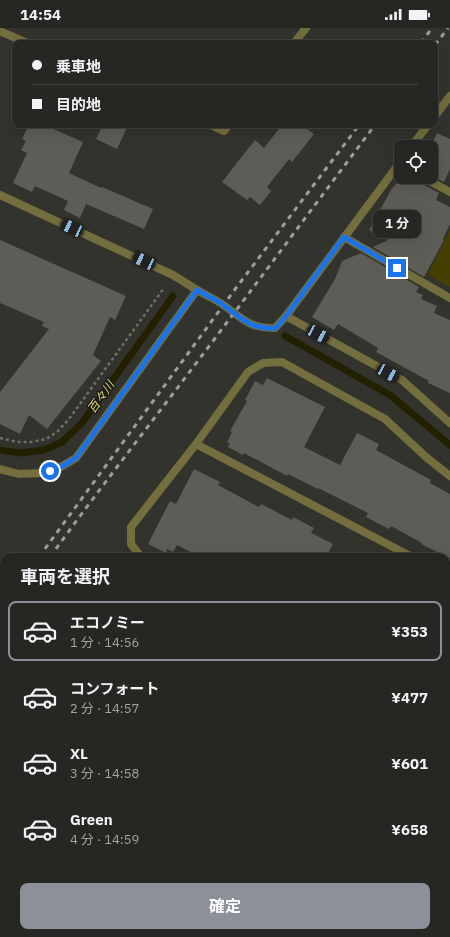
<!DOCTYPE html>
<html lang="ja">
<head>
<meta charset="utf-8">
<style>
	body { margin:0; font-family:"IBM Plex Sans","Noto Sans JP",sans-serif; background:#2e2e2a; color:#f1f3f6; height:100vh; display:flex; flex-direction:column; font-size:15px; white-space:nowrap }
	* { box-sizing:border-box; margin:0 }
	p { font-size:13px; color:#a4a5a5 }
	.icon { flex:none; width:22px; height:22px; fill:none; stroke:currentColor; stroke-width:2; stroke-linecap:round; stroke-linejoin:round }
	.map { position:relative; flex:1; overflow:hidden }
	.side { position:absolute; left:0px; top:525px; width:450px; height:384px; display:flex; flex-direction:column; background:#262622; border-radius:12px 12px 0 0; box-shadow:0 4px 16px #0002,0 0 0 1px #424340 }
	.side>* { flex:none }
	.top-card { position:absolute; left:12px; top:12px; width:426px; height:88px; border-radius:8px; box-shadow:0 4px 16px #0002,0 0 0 1px #424340; display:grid; align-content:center; height:88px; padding:0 20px; background:#262622 }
	.fabs { position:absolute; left:394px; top:112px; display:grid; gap:8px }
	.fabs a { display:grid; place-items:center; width:44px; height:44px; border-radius:8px; background:#262622; box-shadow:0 4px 16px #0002,0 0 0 1px #424340; font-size:20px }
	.end { position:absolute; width:18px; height:18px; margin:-9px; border:5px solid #1a73e8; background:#fff; box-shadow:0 0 0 2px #fff }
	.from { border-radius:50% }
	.bubble { position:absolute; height:28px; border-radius:8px; background:#262622; box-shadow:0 4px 16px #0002,0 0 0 1px #424340; font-size:13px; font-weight:700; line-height:28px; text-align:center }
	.car { position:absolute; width:12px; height:24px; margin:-12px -6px; border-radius:5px; box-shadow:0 0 3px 1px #0007; background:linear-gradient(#222 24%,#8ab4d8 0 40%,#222 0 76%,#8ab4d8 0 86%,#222 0) }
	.top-card b { display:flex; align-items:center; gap:14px; height:38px; font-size:15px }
	.top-card b+b { border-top:1px solid #424340 }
	.top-card i { width:10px; height:10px; background:#f1f3f6 }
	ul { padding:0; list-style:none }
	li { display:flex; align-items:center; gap:12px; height:60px; margin:0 8px 6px; padding:0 12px; border:2px solid transparent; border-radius:8px }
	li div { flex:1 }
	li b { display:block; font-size:15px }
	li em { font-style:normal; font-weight:700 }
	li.selected { border-color:#8c9099 }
	li>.icon { width:36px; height:36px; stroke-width:1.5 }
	h2 { padding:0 20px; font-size:18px; line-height:48px }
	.primary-button { display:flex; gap:8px; margin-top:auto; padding:8px 20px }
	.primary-button a { flex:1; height:46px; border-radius:8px; background:#8c9099; color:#fff; font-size:16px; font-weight:700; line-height:46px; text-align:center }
	.status { display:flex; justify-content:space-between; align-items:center; height:28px; padding:0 20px; background:#262622; direction:ltr }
	.status svg { height:11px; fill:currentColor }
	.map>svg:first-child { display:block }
</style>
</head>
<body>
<div class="status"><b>14:54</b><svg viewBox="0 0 49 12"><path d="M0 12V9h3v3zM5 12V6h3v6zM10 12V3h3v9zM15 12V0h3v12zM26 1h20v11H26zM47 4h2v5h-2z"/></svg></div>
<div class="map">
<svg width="450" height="909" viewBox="0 0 450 909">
	<rect width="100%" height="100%" fill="#33332d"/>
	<path fill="#454000" d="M450,202V259L428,247Z
		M6,905H355L352,909H4Z"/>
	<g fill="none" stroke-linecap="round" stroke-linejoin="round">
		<path stroke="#232000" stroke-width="7" d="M285,308L390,367L450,417
			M0,422L21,425L44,422L62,414L82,395L173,268"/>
		<path stroke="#232000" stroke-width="41" d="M446,844L450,841
			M389,909L392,905"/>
	</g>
	<path fill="#5d5c56" d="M29,97H44L83,114L69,145L101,160L102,159L153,181L144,201L86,176L80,190L64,182L68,173L35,158L32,164L13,155L27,125L21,122L26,113L22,111Z
		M103,97H128L117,121L96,111Z
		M282,97H302L314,106L292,134L289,131L267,159L271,163L260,177L250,169L247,172L222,154L255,112L264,120Z
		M437,105L450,111V141L444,154L431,148L430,119Z
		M417,149L419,154L439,165L436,172L450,179V196L443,211L444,212L424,249L373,219L388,212L369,202L391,162L396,156Z
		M0,212L126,268L115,292L110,289L93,327L101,333L47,401L29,387L20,406L0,396V364L49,301L42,298L44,294L0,275Z
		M361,225L419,259L416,264L423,267L421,271L437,278L434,285L450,292V365L428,355L429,353L376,324L378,320L338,296L334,302L312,289L335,251L342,233Z
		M267,350L325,379L304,419L340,437L357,405L379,416L376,422L431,452L430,455L450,466V530L421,516L422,515L391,498L389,501L366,489L368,485L318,460V461L288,446L287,448L244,425L243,427L228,419L230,415L227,414L232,404L230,403L247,373L245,372L255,353L263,357Z
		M194,441L220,454L218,457L259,479L261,476L292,492L293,489L314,500L311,505L333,516L326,529H200L177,517L173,524L167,521L166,525L148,516L170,473L176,476Z"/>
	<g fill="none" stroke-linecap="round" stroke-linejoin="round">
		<path stroke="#6f6f6a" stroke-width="2.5" stroke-dasharray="3 3" stroke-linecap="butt" d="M0,410L17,414H31L46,411L57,404L69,391L164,260
			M0,692L3,689H4
			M446,878L450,873
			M426,909L428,905"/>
		<path stroke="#726e3e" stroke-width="8" d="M197,262C204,266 212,270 219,274C240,288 248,301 275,300L286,288"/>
		<path stroke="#726e3e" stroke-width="8" d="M0,3L27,15
			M294,15L306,0
			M435,88L450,68
			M211,97L224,103L229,97
			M411,119L428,97
			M401,133L286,288L402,352L450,395
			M422,149L450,164
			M0,167L173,247L197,262L76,430L59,440L42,445L19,446L0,441
			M344,209L450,270
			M196,416L412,529
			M141,529L131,516V499L196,416L248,344L263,335L282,334L385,391L426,429L450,448
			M446,547L450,549
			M446,687L450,689
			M0,872L4,865"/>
		<path stroke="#958e3e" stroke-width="8" d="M446,805L450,807"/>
		<path stroke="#9e9e99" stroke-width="3" stroke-dasharray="5 5" stroke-linecap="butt" d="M421,15L432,0
			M435,17L448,0
			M39,529L233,264L359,97
			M50,529C108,449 169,372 228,293C277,228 326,162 375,97
			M0,583L4,577
			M0,598L4,593"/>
	</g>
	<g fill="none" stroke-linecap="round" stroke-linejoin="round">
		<path stroke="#1a73e8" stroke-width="5" d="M50,443L59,440L76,430L197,262C204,266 212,270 219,274C240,288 249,302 276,300L286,288L344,209L397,240"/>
	</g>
	<g text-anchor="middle" stroke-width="3" stroke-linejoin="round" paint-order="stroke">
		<g font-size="12" font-style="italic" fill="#ddd472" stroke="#1b1b18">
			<text transform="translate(101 369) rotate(-54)" y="4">百々川</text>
		</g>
	</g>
</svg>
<div class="fabs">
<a><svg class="icon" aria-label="locate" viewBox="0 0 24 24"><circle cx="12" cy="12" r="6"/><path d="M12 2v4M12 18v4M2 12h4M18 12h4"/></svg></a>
</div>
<i class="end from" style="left:50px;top:443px"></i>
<i class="end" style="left:397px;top:240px"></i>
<div class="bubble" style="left:373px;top:182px;width:48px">1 分</div>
<i class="car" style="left:72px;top:200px;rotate:295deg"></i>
<i class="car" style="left:144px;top:233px;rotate:295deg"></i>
<i class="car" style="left:318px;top:306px;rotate:119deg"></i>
<i class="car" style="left:388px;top:345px;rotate:119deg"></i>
<div class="top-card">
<b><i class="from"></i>乗車地</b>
<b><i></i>目的地</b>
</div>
<section class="side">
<h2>車両を選択</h2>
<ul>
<li class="selected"><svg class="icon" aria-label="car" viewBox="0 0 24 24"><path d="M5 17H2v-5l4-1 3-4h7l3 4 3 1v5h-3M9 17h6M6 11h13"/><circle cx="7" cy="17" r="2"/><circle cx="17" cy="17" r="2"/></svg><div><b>エコノミー</b><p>1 分 · 14:56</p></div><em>¥353</em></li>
<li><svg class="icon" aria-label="car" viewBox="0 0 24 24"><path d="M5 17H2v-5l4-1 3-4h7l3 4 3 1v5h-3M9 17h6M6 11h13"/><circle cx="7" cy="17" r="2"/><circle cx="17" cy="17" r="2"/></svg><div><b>コンフォート</b><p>2 分 · 14:57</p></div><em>¥477</em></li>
<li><svg class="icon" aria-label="car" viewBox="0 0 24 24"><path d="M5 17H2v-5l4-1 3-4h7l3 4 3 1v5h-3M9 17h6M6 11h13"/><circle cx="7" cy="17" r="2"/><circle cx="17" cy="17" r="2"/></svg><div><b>XL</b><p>3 分 · 14:58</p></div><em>¥601</em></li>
<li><svg class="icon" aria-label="car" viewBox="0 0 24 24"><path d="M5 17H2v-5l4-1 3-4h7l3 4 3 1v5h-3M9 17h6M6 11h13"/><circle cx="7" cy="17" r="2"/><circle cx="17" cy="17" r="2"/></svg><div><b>Green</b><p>4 分 · 14:59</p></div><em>¥658</em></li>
</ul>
<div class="primary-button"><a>確定</a></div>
</section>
</div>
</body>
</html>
